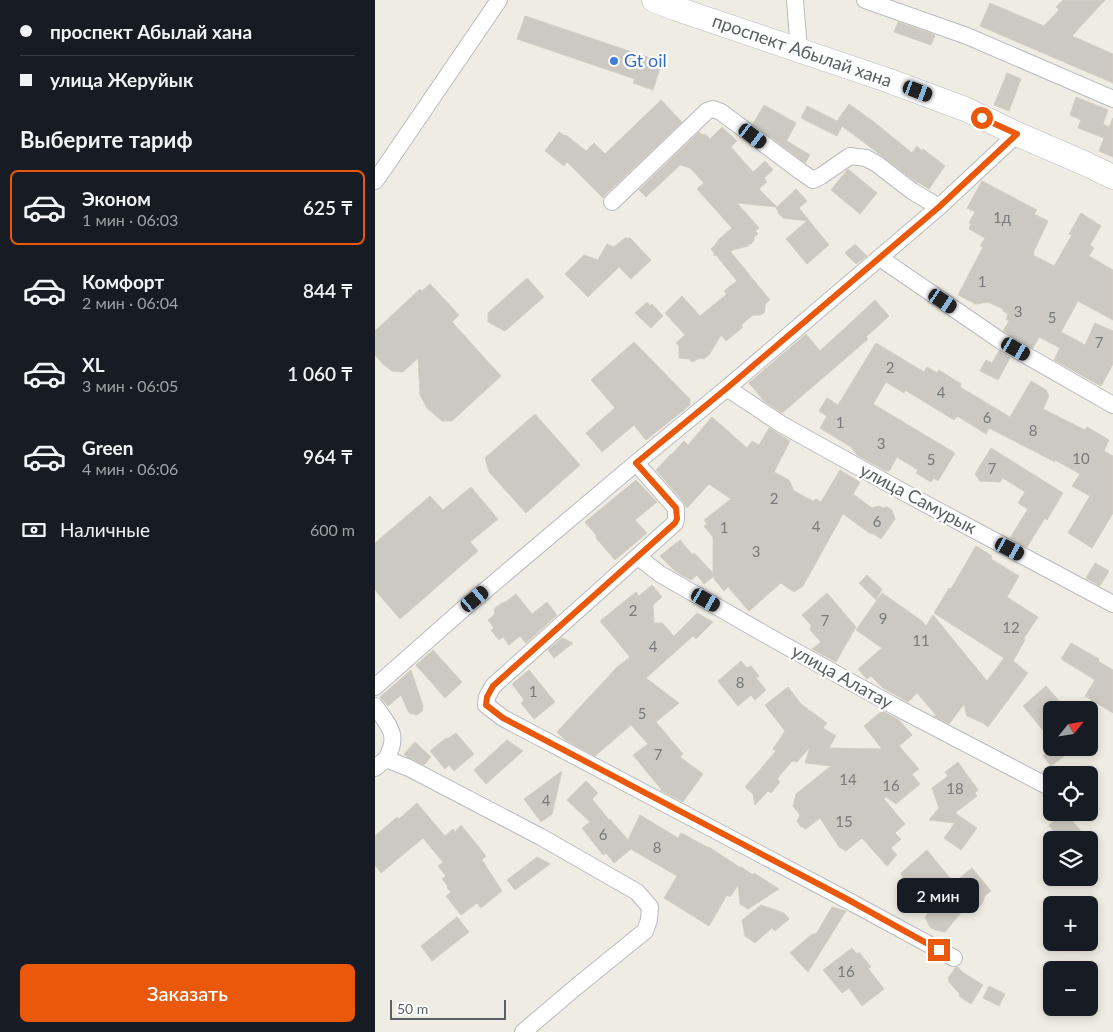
<!DOCTYPE html>
<html lang="ru">
<head>
<meta charset="utf-8">
<style>
	body { margin:0; font-family:Lato,sans-serif; background:#20242c; color:#f1f3f6; height:100vh; display:flex; flex-direction:column; font-size:19px; white-space:nowrap }
	* { box-sizing:border-box; margin:0 }
	p { font-size:16px; color:#9ea1a6 }
	.icon { flex:none; width:28px; height:28px; fill:none; stroke:currentColor; stroke-width:2; stroke-linecap:round; stroke-linejoin:round }
	.map { position:relative; flex:1; overflow:hidden }
	.panel { display:flex; flex-direction:column; background:#171b24; width:375px }
	.panel>* { flex:none }
	.top-card { display:grid; align-content:center; height:110px; padding:0 20px; background:#171b24 }
	.needle { width:32px; rotate:60deg }
	.fabs { position:absolute; left:668px; top:701px; display:grid; gap:10px }
	.fabs a { display:grid; place-items:center; width:55px; height:55px; border-radius:8px; background:#171b24; box-shadow:0 2px 8px #0003; font-size:25px }
	.scale { position:absolute; left:15px; bottom:12px; width:116px; box-sizing:border-box; padding-left:5px; border:2px solid #5b6065; border-top:0; font-size:14px; line-height:18px; white-space:nowrap; color:#5b6065; -webkit-text-stroke:4px #fff; paint-order:stroke }
	.end { position:absolute; width:22px; height:22px; margin:-11px; border:6px solid #ea580c; background:#fff; box-shadow:0 0 0 2px #fff }
	.from { border-radius:50% }
	.bubble { position:absolute; height:35px; border-radius:8px; background:#171b24; box-shadow:0 2px 8px #0003; font-size:16px; font-weight:600; line-height:35px; text-align:center }
	.car { position:absolute; width:15px; height:30px; margin:-15px -8px; border-radius:6px; box-shadow:0 0 4px 1px #0007; background:linear-gradient(#222 24%,#8ab4d8 0 40%,#222 0 76%,#8ab4d8 0 86%,#222 0) }
	.top-card b { display:flex; align-items:center; gap:18px; height:48px; font-size:19px }
	.top-card b+b { border-top:1px solid #363941 }
	.top-card i { width:12px; height:12px; background:#f1f3f6 }
	ul { padding:0; list-style:none }
	li { display:flex; align-items:center; gap:15px; height:75px; margin:0 10px 8px; padding:0 10px; border:2px solid transparent; border-radius:8px }
	li div { flex:1 }
	li b { display:block; font-size:19px }
	li em { font-style:normal; font-weight:600 }
	li.on { border-color:#ea580c }
	li>.icon { width:45px; height:45px; stroke-width:1.5 }
	h2 { padding:0 20px; font-size:22px; line-height:60px }
	.pay { display:flex; align-items:center; gap:12px; height:55px; padding:0 20px; font-size:19px }
	.pay p { margin-inline-start:auto }
	.cta { display:flex; gap:10px; margin-top:auto; padding:10px 20px }
	.cta a { flex:1; height:58px; border-radius:8px; background:#ea580c; color:#fff; font-size:20px; font-weight:600; line-height:58px; text-align:center }
	main { display:flex; flex:1; min-height:0 }
	.map>svg:first-child { display:block }
</style>
</head>
<body>
<main>
<section class="panel">
<div class="top-card">
<b><i class="from"></i>проспект Абылай хана</b>
<b><i></i>улица Жеруйык</b>
</div>
<h2>Выберите тариф</h2>
<ul>
<li class="on"><svg class="icon" aria-label="car" viewBox="0 0 24 24"><path d="M5 17H2v-5l4-1 3-4h7l3 4 3 1v5h-3M9 17h6M6 11h13"/><circle cx="7" cy="17" r="2"/><circle cx="17" cy="17" r="2"/></svg><div><b>Эконом</b><p>1 мин · 06:03</p></div><em>625 ₸</em></li>
<li><svg class="icon" aria-label="car" viewBox="0 0 24 24"><path d="M5 17H2v-5l4-1 3-4h7l3 4 3 1v5h-3M9 17h6M6 11h13"/><circle cx="7" cy="17" r="2"/><circle cx="17" cy="17" r="2"/></svg><div><b>Комфорт</b><p>2 мин · 06:04</p></div><em>844 ₸</em></li>
<li><svg class="icon" aria-label="car" viewBox="0 0 24 24"><path d="M5 17H2v-5l4-1 3-4h7l3 4 3 1v5h-3M9 17h6M6 11h13"/><circle cx="7" cy="17" r="2"/><circle cx="17" cy="17" r="2"/></svg><div><b>XL</b><p>3 мин · 06:05</p></div><em>1 060 ₸</em></li>
<li><svg class="icon" aria-label="car" viewBox="0 0 24 24"><path d="M5 17H2v-5l4-1 3-4h7l3 4 3 1v5h-3M9 17h6M6 11h13"/><circle cx="7" cy="17" r="2"/><circle cx="17" cy="17" r="2"/></svg><div><b>Green</b><p>4 мин · 06:06</p></div><em>964 ₸</em></li>
</ul>
<div class="pay"><svg class="icon" aria-label="cash" viewBox="0 0 24 24"><path d="M3 7h18v10H3z"/><circle cx="12" cy="12" r="2"/></svg>Наличные<p>600 m</p></div>
<div class="cta"><a>Заказать</a></div>
</section>
<div class="map">
<svg width="738" height="1032" viewBox="0 0 738 1032">
	<rect width="100%" height="100%" fill="#efece3"/>
	<path fill="#ccc9c2" stroke="#d5cec0" d="M688,0H730L697,36L738,54V83L605,26L615,3L669,26L684,10L681,7Z
		M150,16L287,62L278,90L258,83L260,79L142,39Z
		M523,22L560,35L556,45L519,32Z
		M632,73L646,79L634,111L619,105Z
		M701,97L733,110L728,124L734,127L738,118V157L724,151L729,138L703,128L706,120L695,115Z
		M286,100L307,122L230,195L228,198L192,162L189,166L170,151L184,132L190,136L191,135L211,151L219,143L230,154Z
		M474,104L499,122L537,153L542,146L547,151L548,149L570,166L554,189L543,182V183L467,126L462,136L426,118L432,106L462,121Z
		M389,105L421,123L411,142L412,141L435,155L430,163L378,124Z
		M347,127L362,141L356,147L378,172L390,161L398,170L389,178L392,182L384,189L402,207L421,189L432,201L424,208L454,245L432,264L411,239L432,221L408,218L404,214L401,207L362,203L384,228L380,231L383,234L379,237V240L377,243L373,246L355,251L395,300L390,304V310L389,313L385,315H378L366,325L368,327L351,341L346,335L334,355L328,359L325,358L317,362L314,359L304,358V346L301,343L310,335L290,313L307,296L325,316L352,294L349,291L362,281L341,255L339,256V253L336,249L340,245L344,239L357,228L322,189L329,183L315,168L305,165L271,197L264,190L324,132L328,135L330,134L335,139Z
		M473,169L502,193L485,214L456,190Z
		M607,181L662,210L659,214L673,221L658,253H659L658,255L679,266L697,235L694,234L706,213L726,226L715,245L719,248L714,256L738,270V320L703,301L686,332L710,345L720,323L738,331V364L726,386L679,360L685,348L664,337L658,348L628,331L634,321L631,319L633,314L628,311V309L613,302L601,304L583,295L608,247L605,246L610,238L594,229L596,224L594,223L600,212L592,208Z
		M250,238H255L276,260L256,279L244,267L213,297L190,274L209,255L223,260L232,244L239,247Z
		M480,244L492,256L481,264L470,253Z
		M152,278L169,297L130,331L113,322V313Z
		M55,284L84,315L77,322L126,376L77,421H67L52,408L45,395L43,358L28,372L17,371L9,365L0,355V331L45,289L47,291Z
		M500,300L514,316L491,337L493,339L407,413L389,401L374,383L431,334L445,351Z
		M272,302L275,306L277,304L288,316L276,328L260,313Z
		M259,342L315,399V405L271,440L259,425L227,452L211,433L240,408L216,380Z
		M501,343L549,372L552,367L562,373L564,370L586,384L585,387L635,417L656,381L671,390L674,396L668,409L710,430L712,427L734,440L729,451L738,456V513L717,548L693,533L715,496L697,486L705,474L680,460V462L614,428L611,434L582,416L579,420L530,390L529,393L511,382L498,404L580,453L563,481L559,478L556,482L541,473L543,470L522,457L514,471H511L482,455L476,447L445,428L452,416L444,411L452,398L463,405Z
		M624,351L635,358L623,380L605,371L611,360L617,363Z
		M160,414L205,465L151,513L114,472L110,458Z
		M337,417L372,448L377,441L384,445L394,428L415,441L399,472L414,480L419,491L438,501L441,499L446,502L465,470L485,482L478,494L497,508L504,506L508,508L512,507L517,510L520,519L506,539L497,533L496,534L468,514L428,586L419,592L406,583L374,611L353,587L349,591L339,579V576L329,584L322,575L316,580L300,571L285,556L305,540L318,555L319,553L338,573V537L329,526L332,524L329,520L356,499L334,484L312,508L308,501L281,470L296,454V455L309,441L313,445Z
		M616,448L688,493L672,520L670,518L652,547L635,538L653,509L643,503L650,492L628,478L625,482L605,481L600,474Z
		M261,480L282,502L260,520L272,533L240,560L221,538V535L210,522Z
		M96,487L123,519L95,542L103,551L25,619L0,590V543L55,496L68,510Z
		M601,546L617,556L616,559L644,576L632,597L663,617L649,638L650,640L638,661L653,673L613,727L608,723L592,716L589,704L574,724L559,716L561,715L542,693L533,702L508,688L496,676L492,679L483,669L507,648L481,630L507,593L547,621L551,626L558,615L612,681L629,658L559,613L574,588L576,589Z
		M720,563L734,571L725,586L711,578Z
		M492,575L507,589L501,600L484,583Z
		M277,585L287,597L278,605L279,623H287L299,636L322,613L338,622L321,639L318,636L271,678L304,703L281,722L308,754L305,757L328,774L308,802L285,790L286,789L258,755L273,744L256,725L220,756L190,740L182,732L242,667L255,657L225,621L261,592L264,596Z
		M452,593L481,627L461,662L437,649L446,642L435,630L436,625L427,615Z
		M141,594L157,614L172,602L182,615L151,643L145,636L134,645L128,637L124,640L116,630L119,628L113,620L119,615L120,608L127,603L132,601Z
		M187,638L198,643L179,658L173,650Z
		M696,643L724,659L723,661L738,670V713L710,696L720,680L686,659Z
		M58,650L87,682L70,698L41,665Z
		M366,661L372,668L376,666L384,676L381,678L391,690L380,700L376,695L363,706L343,681Z
		M36,670L48,706L47,711L42,715L34,713L26,695L13,706L5,697Z
		M154,670L180,702L159,719L146,703L149,700L137,684Z
		M671,686L692,710H676V740L648,706Z
		M413,687L426,704L433,709L430,714L434,710L452,723L448,728L461,736L454,748L507,749L489,726L507,711L524,720L537,735L524,746L544,769L537,774L545,784L521,804L511,797L509,799L530,824L520,833L526,839L516,848L522,855L512,866L487,838L471,851L464,847L445,818L431,829L425,826L422,821L425,815L418,806L421,794L456,766L430,763L435,747L422,762L417,761L402,779L405,782L396,793L393,791L380,805L378,794L370,787L401,751L398,749L410,731L390,705Z
		M81,733L99,754L79,771L74,765L70,769L55,751L71,738L72,739Z
		M132,740L148,751L111,784L99,770Z
		M40,742L56,757L49,765L32,757L29,754Z
		M671,748H700L676,766L668,756L672,753Z
		M583,762L603,790L600,793L602,796L580,813L602,828L586,850L569,838L580,823L554,820L564,808L557,788L573,776L570,772Z
		M187,771L177,814L166,822L149,799Z
		M211,781L223,793L217,799L234,820L235,819L253,840L265,815L303,838L306,833L334,848V847L366,868V867L378,875L379,873L404,889L373,909L365,904L363,885L355,897L352,895L334,926L289,898L302,876L256,849L239,863L231,853L228,855L207,828L215,822L192,800Z
		M42,803L70,836L78,829L80,832L86,825L111,856L107,860L127,891L106,908L102,903L86,915L71,896L76,892L72,888L73,886L67,879L71,876L63,866L68,862L48,838L6,873L0,865V836L22,817L24,819Z
		M688,814L693,820L695,818L713,840H685L674,825Z
		M552,850L579,883L597,868L616,891L610,896L607,904L602,909L598,906L592,912L589,909L570,932L560,930L555,927L550,917L558,907L545,891L540,892L531,886L526,873Z
		M162,857L175,864L140,890L132,880Z
		M386,905L409,913L414,919L400,931L397,928L380,943L370,936L367,920Z
		M457,907L471,911L433,972L415,953L437,934H441Z
		M82,917L94,932L57,961L46,946Z
		M477,948L482,954L484,952L496,967L493,968L509,989L487,1006L474,988L467,993L448,970Z
		M581,967H583L587,972L608,985L596,1004L584,996L585,994L574,982L573,978Z
		M614,986L630,994L624,1006L608,998Z"/>
	<g fill="none" stroke-linecap="round" stroke-linejoin="round">
		<defs>
			<path id="minor" d="M420,0L424,50
				M490,0L592,36L738,99
				M0,181L10,167L124,0
				M237,202L332,111L338,109L346,112L425,171L438,180L446,176L475,156L491,158L502,164L537,191L564,207
				M505,258L626,341L738,405
				M352,388L406,424L532,494L738,604
				M261,463L301,508V519L300,523L118,686L112,697L111,705L128,718L470,899L579,958
				M263,557L285,574L393,636L521,707L676,788
				M0,687L87,610L261,463L352,388L564,207L642,134
				M0,706C14,726 25,735 11,759
				M0,768L11,759L34,768L166,837L262,892L275,907L274,920L270,931L201,987L148,1032"/>
			<path id="secondary" d="M279,0L299,8L512,80L590,109L642,134L709,163L738,177"/>
		</defs>
		<use href="#minor" stroke="#b8bbc0" stroke-width="18"/>
		<use href="#secondary" stroke="#b8bdc3" stroke-width="25"/>
		<use href="#minor" stroke="#fff" stroke-width="16"/>
		<use href="#secondary" stroke="#fff" stroke-width="24"/>
	</g>
	<g fill="none" stroke-linecap="round" stroke-linejoin="round">
		<path stroke="#ea580c" stroke-width="6" d="M564,950L470,898L128,718L111,705L112,697L118,686L300,523L302,519L301,508L261,463L352,388L564,207L642,134L607,118"/>
	</g>
	<circle fill="#3f7fe0" stroke="#fff" stroke-width="2" cx="239" cy="61" r="5"/>
	<g text-anchor="middle" stroke-width="4.5" stroke-linejoin="round" paint-order="stroke">
		<g font-size="15" fill="#777a7c">
			<text x="627" y="223">1д</text>
			<text x="607" y="287">1</text>
			<text x="643" y="317">3</text>
			<text x="677" y="323">5</text>
			<text x="724" y="348">7</text>
			<text x="515" y="373">2</text>
			<text x="566" y="398">4</text>
			<text x="612" y="423">6</text>
			<text x="465" y="428">1</text>
			<text x="658" y="436">8</text>
			<text x="506" y="449">3</text>
			<text x="706" y="464">10</text>
			<text x="556" y="465">5</text>
			<text x="617" y="474">7</text>
			<text x="399" y="504">2</text>
			<text x="502" y="527">6</text>
			<text x="441" y="532">4</text>
			<text x="349" y="533">1</text>
			<text x="381" y="557">3</text>
			<text x="258" y="616">2</text>
			<text x="508" y="624">9</text>
			<text x="450" y="626">7</text>
			<text x="636" y="633">12</text>
			<text x="546" y="646">11</text>
			<text x="278" y="652">4</text>
			<text x="365" y="688">8</text>
			<text x="158" y="697">1</text>
			<text x="267" y="719">5</text>
			<text x="283" y="760">7</text>
			<text x="473" y="785">14</text>
			<text x="516" y="791">16</text>
			<text x="580" y="794">18</text>
			<text x="171" y="806">4</text>
			<text x="469" y="827">15</text>
			<text x="228" y="840">6</text>
			<text x="282" y="853">8</text>
			<text x="471" y="977">16</text>
		</g>
		<g font-size="18" fill="#5b6065" stroke="#fff">
			<text transform="translate(427 51) rotate(19)" y="6">проспект Абылай хана</text>
			<text transform="translate(543 499) rotate(28)" y="6">улица Самурык</text>
			<text transform="translate(467 677) rotate(29)" y="6">улица Алатау</text>
		</g>
		<g font-size="18" fill="#366cbe" stroke="#fff" text-anchor="start">
			<text x="249" y="67">Gt oil</text>
		</g>
	</g>
</svg>
<div class="fabs">
<a><svg class="needle" viewBox="-14 -14 28 28"><path d="M0-13l5 13h-10z" fill="#e53935"/><path d="M0 13l5-13h-10z" fill="#9ea1a6"/></svg></a>
<a><svg class="icon" aria-label="locate" viewBox="0 0 24 24"><circle cx="12" cy="12" r="6"/><path d="M12 2v4M12 18v4M2 12h4M18 12h4"/></svg></a>
<a><svg class="icon" aria-label="layers" viewBox="0 0 24 24"><path d="M12 4l9 5-9 5-9-5zM3 14l9 5 9-5"/></svg></a>
<a>+</a>
<a>−</a>
</div>
<div class="scale">50 m</div>
<i class="end from" style="left:607px;top:118px"></i>
<i class="end" style="left:564px;top:950px"></i>
<div class="bubble" style="left:522px;top:878px;width:82px">2 мин</div>
<i class="car" style="left:543px;top:91px;rotate:111deg"></i>
<i class="car" style="left:378px;top:136px;rotate:127deg"></i>
<i class="car" style="left:568px;top:301px;rotate:124deg"></i>
<i class="car" style="left:641px;top:349px;rotate:120deg"></i>
<i class="car" style="left:635px;top:549px;rotate:118deg"></i>
<i class="car" style="left:100px;top:599px;rotate:50deg"></i>
<i class="car" style="left:331px;top:600px;rotate:120deg"></i>
</div>
</main>
</body>
</html>
